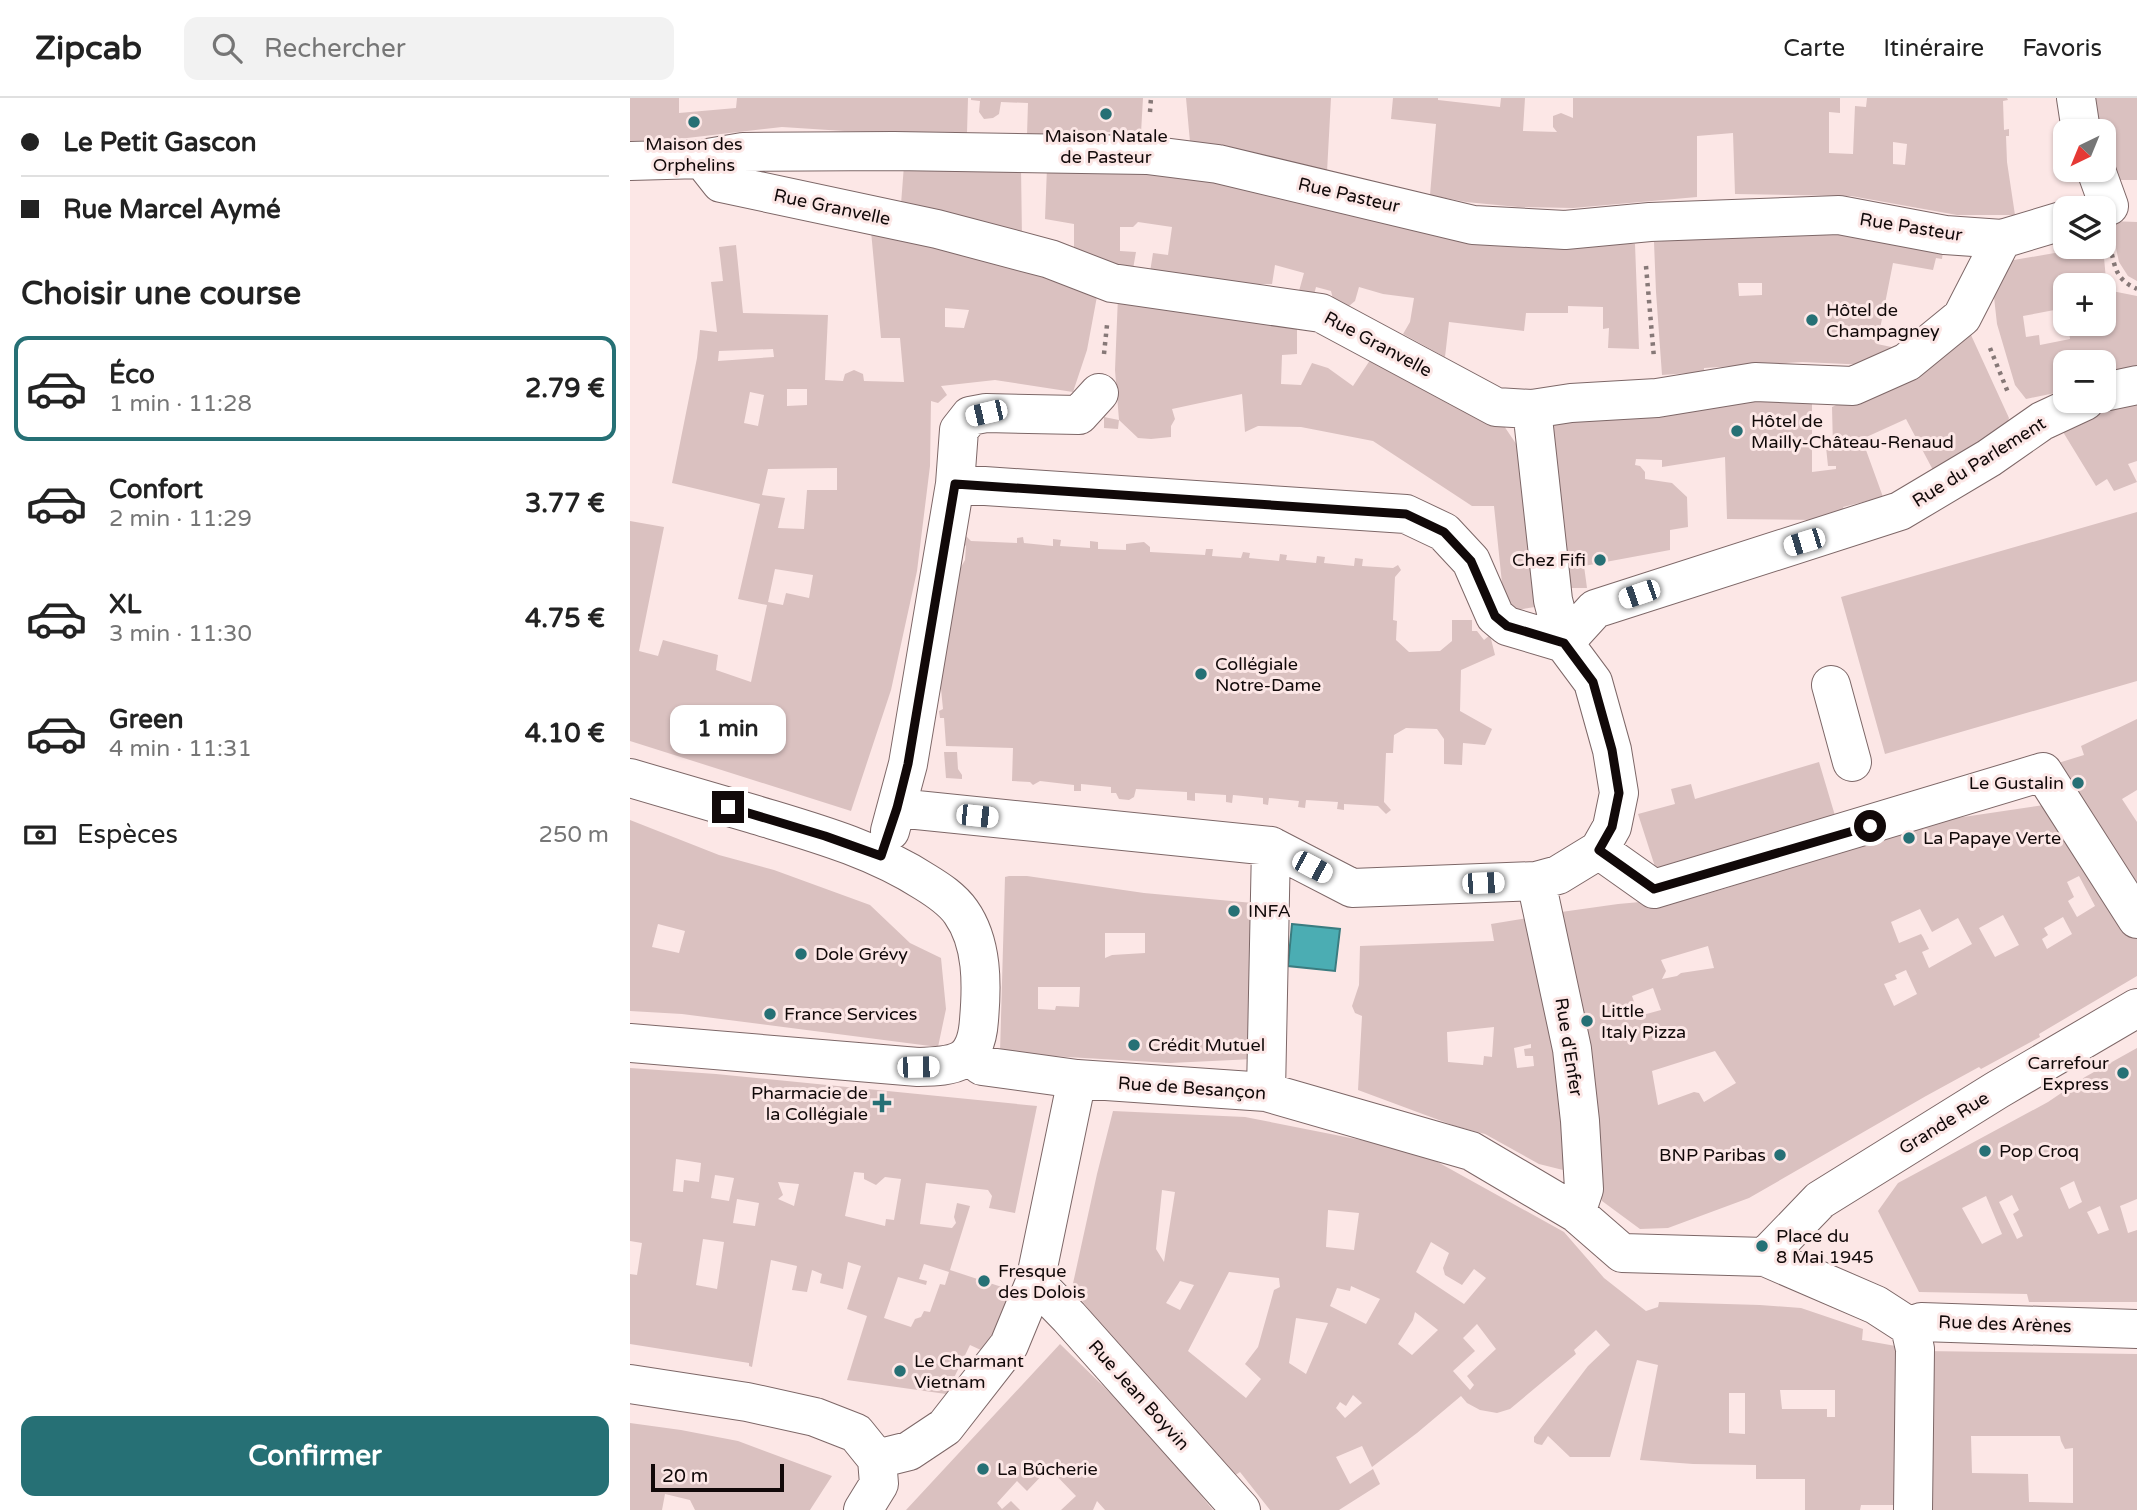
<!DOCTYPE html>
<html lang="fr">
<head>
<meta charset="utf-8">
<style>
	body { margin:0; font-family:"Varela Round",sans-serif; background:#f2f2f2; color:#222; height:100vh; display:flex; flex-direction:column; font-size:26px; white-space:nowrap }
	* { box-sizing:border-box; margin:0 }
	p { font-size:23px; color:#767676 }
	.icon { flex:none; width:38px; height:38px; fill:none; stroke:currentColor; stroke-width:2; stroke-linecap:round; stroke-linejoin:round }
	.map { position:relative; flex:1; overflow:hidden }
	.panel { display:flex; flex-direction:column; background:#fff; width:630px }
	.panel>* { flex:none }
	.hud { display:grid; align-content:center; height:154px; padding:0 21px; background:#fff }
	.needle { width:46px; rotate:223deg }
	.controls { position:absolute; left:1423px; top:21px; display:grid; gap:14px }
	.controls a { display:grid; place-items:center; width:63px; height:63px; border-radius:14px; background:#fff; box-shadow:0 2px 5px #0004; font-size:35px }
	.scale { position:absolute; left:21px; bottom:18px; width:133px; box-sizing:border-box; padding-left:7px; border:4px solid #110909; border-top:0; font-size:19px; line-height:24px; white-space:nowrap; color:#110909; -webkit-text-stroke:5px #fce7e6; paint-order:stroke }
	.end { position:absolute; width:32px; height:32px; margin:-16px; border:9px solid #110909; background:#fff; box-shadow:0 0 0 4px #fff }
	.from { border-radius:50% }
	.bubble { position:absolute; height:49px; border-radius:14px; background:#fff; box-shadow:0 2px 5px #0004; font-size:23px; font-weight:700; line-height:49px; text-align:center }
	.car { position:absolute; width:21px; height:42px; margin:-21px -10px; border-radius:9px; box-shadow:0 0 5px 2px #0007; background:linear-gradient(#fff 24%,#345 0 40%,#fff 0 76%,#345 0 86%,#fff 0) }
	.hud b { display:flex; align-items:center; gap:24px; height:66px; font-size:26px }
	.hud b+b { border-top:2px solid #e0e0e0 }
	.hud i { width:18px; height:18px; background:#222 }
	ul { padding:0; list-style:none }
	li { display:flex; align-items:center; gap:21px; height:105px; margin:0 14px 10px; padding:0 7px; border:4px solid transparent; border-radius:14px }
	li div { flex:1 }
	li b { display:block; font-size:26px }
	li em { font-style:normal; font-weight:700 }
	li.selected { border-color:#267075 }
	li>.icon { width:63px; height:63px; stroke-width:1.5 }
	h2 { padding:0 21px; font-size:32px; line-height:84px }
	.pay { display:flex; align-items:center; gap:18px; height:77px; padding:0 21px; font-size:26px }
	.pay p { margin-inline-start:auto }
	.action { display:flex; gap:14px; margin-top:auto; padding:14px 21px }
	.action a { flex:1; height:80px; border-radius:14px; background:#267075; color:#fff; font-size:28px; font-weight:700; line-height:80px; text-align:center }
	header { display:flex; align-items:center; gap:42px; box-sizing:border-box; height:98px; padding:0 35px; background:#fff; border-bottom:2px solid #e0e0e0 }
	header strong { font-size:33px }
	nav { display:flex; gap:38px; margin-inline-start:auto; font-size:24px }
	.search { width:490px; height:63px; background:#f2f2f2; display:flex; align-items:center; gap:18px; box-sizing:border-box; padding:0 24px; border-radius:14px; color:#767676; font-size:26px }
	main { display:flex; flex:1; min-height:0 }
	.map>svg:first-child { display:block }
</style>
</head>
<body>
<header>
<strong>Zipcab</strong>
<div class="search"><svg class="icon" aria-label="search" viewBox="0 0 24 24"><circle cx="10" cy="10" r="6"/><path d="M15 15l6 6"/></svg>Rechercher</div>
<nav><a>Carte</a><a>Itinéraire</a><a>Favoris</a></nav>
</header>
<main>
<section class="panel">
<div class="hud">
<b><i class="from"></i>Le Petit Gascon</b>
<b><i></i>Rue Marcel Aymé</b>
</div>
<h2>Choisir une course</h2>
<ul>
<li class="selected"><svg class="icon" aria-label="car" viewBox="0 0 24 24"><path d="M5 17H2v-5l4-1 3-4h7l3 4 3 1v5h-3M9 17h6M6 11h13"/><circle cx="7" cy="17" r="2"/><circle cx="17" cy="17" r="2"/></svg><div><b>Éco</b><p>1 min · 11:28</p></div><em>2.79 €</em></li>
<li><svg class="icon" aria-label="car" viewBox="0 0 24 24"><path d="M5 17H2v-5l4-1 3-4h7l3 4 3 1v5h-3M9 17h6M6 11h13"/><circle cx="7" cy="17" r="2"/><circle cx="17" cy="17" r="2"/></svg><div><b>Confort</b><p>2 min · 11:29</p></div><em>3.77 €</em></li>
<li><svg class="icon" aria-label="car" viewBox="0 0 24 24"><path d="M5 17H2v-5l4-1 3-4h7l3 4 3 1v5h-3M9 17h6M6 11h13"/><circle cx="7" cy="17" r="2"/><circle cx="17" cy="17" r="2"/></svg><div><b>XL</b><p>3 min · 11:30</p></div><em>4.75 €</em></li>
<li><svg class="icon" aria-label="car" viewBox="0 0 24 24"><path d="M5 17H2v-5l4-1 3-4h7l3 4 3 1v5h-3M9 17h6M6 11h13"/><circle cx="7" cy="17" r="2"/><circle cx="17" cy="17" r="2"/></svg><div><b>Green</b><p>4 min · 11:31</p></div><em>4.10 €</em></li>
</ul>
<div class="pay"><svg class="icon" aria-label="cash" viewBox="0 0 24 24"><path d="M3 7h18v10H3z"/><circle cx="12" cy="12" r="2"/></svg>Espèces<p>250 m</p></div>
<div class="action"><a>Confirmer</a></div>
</section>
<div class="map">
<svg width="1507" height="1412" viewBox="0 0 1507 1412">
	<rect width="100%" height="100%" fill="#fce7e6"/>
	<path fill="#4badb3" stroke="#3a7c80" stroke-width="2" d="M662,826L710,831L705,873L658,868Z"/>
	<path fill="#dac1c0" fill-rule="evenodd" d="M0,0H49V15L106,10L107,0H338L337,35L214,33L152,29L40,42L0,43Z
		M341,0H513L511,35L441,33L440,37H397L398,5L371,4L369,16L363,20L354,21L349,14L350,3L341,2Z
		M556,0H701L697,74L560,44Z
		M763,0H808V2L870,9L871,0H895L893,33L927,34L923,29V18L931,15L943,20V0H1210V15L1199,14V55L1223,56L1225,8L1236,9L1237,0H1377L1378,2L1373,3L1374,32L1379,31V38H1376L1377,64L1385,117H1327L1221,98L1105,96L1103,35L1067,38V99L943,110L888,109L836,104L800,97L806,26L761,21ZM1263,44L1277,46L1275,67L1263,66Z
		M1457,0H1507V82H1486L1474,54V33H1464Z
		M274,67L391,69L392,141L271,106Z
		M417,69L572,80L902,145L1005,146L1009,251L978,250L979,230L973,231V209L938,208V215H896L894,233L819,224L815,259L773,236L780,224L784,200L753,196L729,189L725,203L719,208L704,205L701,193L686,189L684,197L669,193L674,175L645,167L642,186H604L520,174L523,155L538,157L542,129L508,124L503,129H490V153L506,154L503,171L444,155V126L415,121Z
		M1480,123L1507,124V183L1498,178L1489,164Z
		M1217,130L1314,145L1312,161L1306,160L1303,172L1263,165L1247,246L1276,252L1239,267L1172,264L1074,270V274L1032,277L1026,194L1024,144L1099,136ZM1108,185H1132V197L1109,198Z
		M241,133L468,193L457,252L443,294L365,282L311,288L317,297L308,305L301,303L300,368L287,473L261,592L221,713L0,643V423L34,429L9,553L28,558L33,542L88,557L86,572L121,584L137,507L108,501L130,406L42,385L67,260L70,232L87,234L81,184L93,183L89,149L106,147L113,215L198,217L195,282L213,283L215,276L224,272L233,276L234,283L274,284L270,240H251ZM315,210L339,212L334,230L315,229ZM143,251L144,259L88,263L89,253ZM157,291H177V307L157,308ZM120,294L134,297L128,328L114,325ZM207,370V392H177L174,431L148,430L155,400L132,397L138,371ZM145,471L183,477L179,500L156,495L153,507L138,504Z
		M1460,149H1473L1477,192L1507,198V273L1474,280V264H1435V293L1396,301L1385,287L1367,226L1363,190L1378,163ZM1435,187H1474V226H1438L1440,241L1410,247L1409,237L1396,239L1393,218L1435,210Z
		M488,198L667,218V256L652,257L651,286L671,287L682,265L698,270L723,288L748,250L872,325L903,371L917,507L875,514L864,408H842L743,343L671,329L628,328L615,334L612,296L542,311L545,321L541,328V339L521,341L508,340L489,322L488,331L474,330V319L489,322L485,272Z
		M1341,237L1379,320L1374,339L1304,374L1276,321L1232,341L1253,399L1213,409L1215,414L1187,422L1097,421L1095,359L1032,369V362L1006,361L1005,367L1010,368L1015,374V381L1042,385L1057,399L1058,429L1040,432V452L954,468L957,490H927L913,322L1182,296V374L1206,371V368H1198L1196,349L1203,350L1202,309L1294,265Z
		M1507,299V363L1498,366L1507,384L1484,393L1477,381L1466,388L1430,329L1471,306Z
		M1507,414V583L1255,656L1211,499Z
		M335,437L341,443L387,445V440L393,439L394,445L423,448V441L431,442L430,448L460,450V443L468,444V451L496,452V446L514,444L520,449V454L575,457L576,451H583L582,458L611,460L613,454L620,455L619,460L649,463L650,456L657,457L656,462L686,465L687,458L695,459L694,465L724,468L725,460L733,461L732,468L763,470L768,467L771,472L765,479L763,522L767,523L766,542L779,554L810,553L822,543V522H842V533H847L854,542L860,537L865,557L831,572L830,613L862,631L855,647L833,645L832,667L814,666V641L807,631L776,630L764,637L763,655H756L754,704L761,712L756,716L748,708L714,706V712L707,711L708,704L676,702L675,710L668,709L669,703L639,700L638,707L633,706V700L603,697L602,705L596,704V697L565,695V703L557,702V694L506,691L504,699L499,702L489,701L486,695H481V689L451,686V693H444V687L410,683L403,687L400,684L382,683L383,650L316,648L314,620H310L309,613L313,611L310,581L326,478L335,462L336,448L330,442Z
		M1507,621V692L1492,701L1507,724V818L1412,670L1454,657L1451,648Z
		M314,654H327L328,671L332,677V681L316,680Z
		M1189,664L1209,731L1028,778L1008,716L1045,706L1041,691L1061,686L1065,701Z
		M1414,707L1507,838V878L1409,936L1410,939L1351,971L1349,969L1296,998L1119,1100L1038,1130L1010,1131L972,1103L960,1061L917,816L988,806L1066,799L1097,790L1266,729ZM1449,778L1465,808L1447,819L1438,803L1444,799L1437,784ZM1290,811L1302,834L1328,820L1342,846L1299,870L1292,854L1299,851L1293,839L1291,836L1269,845L1261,824ZM1373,817L1389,847L1365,859L1349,830ZM1433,819L1442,836L1417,851L1412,841L1418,837L1414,830ZM1078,848L1084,870L1051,875L1047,878L1032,881L1036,873L1031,862ZM1276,872L1287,896L1264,908L1254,886L1267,881L1265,877ZM1023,890L1031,912L1009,918L1002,898ZM1085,953L1106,985L1074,1004L1069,995L1064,994L1028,1007L1022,973Z
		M0,722L89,757L144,772L240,807L280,845L311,860L316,911L308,949L52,916L0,913ZM28,826L55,833L49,855L22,849Z
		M379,778H397L514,795L623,805L624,961L540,965L370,955L375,779ZM475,835H515V855L482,857L475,860ZM408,889H450L449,909L426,908L425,912L408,911Z
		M904,819L945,1075L909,1066L855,1036L825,1028L728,992L732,918L725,915L722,908L729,887L730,848L864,843L861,826ZM864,929L862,959L854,958L853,967L818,964L817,934ZM901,946V950L894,951L895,958H903L904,968L887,970L884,950Z
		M1507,950V1101L1490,1108L1498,1135L1507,1132V1204H1399L1397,1196L1289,1194L1248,1113L1268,1085L1418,1004L1455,979ZM1444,1083L1452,1104L1439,1111L1430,1090ZM1382,1097L1389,1112L1383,1116L1393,1138L1387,1141L1369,1104ZM1356,1098L1372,1136L1352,1146L1332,1110ZM1470,1108L1479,1132L1468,1136L1457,1114Z
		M0,970L86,976L407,1008L385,1115L359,1110L362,1098L358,1092L296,1085L290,1126L322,1130L326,1125L324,1119L327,1105L340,1108L320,1172L387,1194L353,1253L340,1247L316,1296L217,1282L237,1218L217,1211L231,1168L218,1164L213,1191L190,1185L192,1176L182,1172L177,1194L162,1192L167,1168L141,1162L122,1269L119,1268V1265L0,1246V1176L7,1177L12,1145L0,1143ZM46,1061L71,1065L69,1084L54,1082L53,1094L43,1093ZM224,1074L234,1075V1081L246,1087L255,1079L271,1081L264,1122L256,1121L255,1128L215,1118ZM85,1077L104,1080L99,1103L81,1100ZM148,1084L169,1086L164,1108L148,1101L153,1097ZM107,1101L129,1105L125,1128L103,1125ZM73,1141L94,1144L87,1191L66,1187ZM294,1166L319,1174L315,1187L310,1186L300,1214L294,1213L291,1219L285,1221L281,1229L254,1220L268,1179L296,1187L297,1183L289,1181Z
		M483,1013L615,1019L736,1043L804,1062L934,1134L974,1180L1016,1213L1028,1209L1029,1204L1130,1207L1171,1210L1233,1231L1232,1242L1277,1250L1274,1407H1231L1230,1412H1175V1381H1126V1367L1063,1366L1010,1362L1028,1267L1007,1262L980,1359H940L918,1338L912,1347L907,1346L904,1344V1339L958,1268L980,1247L966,1232L944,1252L946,1256L880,1311L867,1315L850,1312L837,1305L831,1298L787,1335L742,1369L732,1348L706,1359L720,1386L743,1371L750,1386L709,1412H640L610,1374L604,1378L471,1227L442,1190L467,1076ZM532,1092L545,1094L534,1164L526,1151ZM698,1112L729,1115L724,1152L696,1149ZM801,1144L819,1155L813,1170L815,1177L832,1187L844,1171L856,1180L834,1206L786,1174ZM599,1174L649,1180L650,1189L644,1192L628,1249L615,1266L631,1281L616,1300L558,1253ZM550,1183L564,1187L550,1212L536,1205ZM721,1188L750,1201L736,1226L700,1208L707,1190L720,1193ZM785,1214L808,1232L782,1257L768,1246L783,1222ZM666,1220L698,1225L676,1276L659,1265ZM847,1226L866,1251L837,1278L844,1287L840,1292L823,1273L845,1253L833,1240ZM1150,1292H1205V1319H1197V1311H1152ZM1099,1295H1115V1336L1099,1335ZM723,1297L732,1305L715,1320L706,1310L710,1304L716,1308Z
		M430,1246L512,1326L583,1412H475L467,1403L463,1412H431L446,1398L419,1370L397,1393L387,1383L367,1405L372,1411L381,1403L390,1412H276Z
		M1293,1253L1507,1256V1412H1296ZM1341,1338H1430L1431,1343L1435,1351L1443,1350V1405L1399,1404L1398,1376L1342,1375Z
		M0,1325L51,1332L108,1343L202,1378L180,1412H65L60,1402L35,1396L32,1412H0Z"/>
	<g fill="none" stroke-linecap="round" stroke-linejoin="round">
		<defs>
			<path id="minor" d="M1446,0L1451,33
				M72,61L91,85L307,131L420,161L482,185L691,215L866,309L902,311L941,305L1027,300L1125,284L1223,288L1277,264L1332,219L1372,141
				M0,63L72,61L113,54L264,53L517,57L588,66L843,127L935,132L1020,124L1209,117L1315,137L1372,141L1435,122
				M1466,72L1479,108
				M1474,294L1507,287
				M902,311L923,502L934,545
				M934,545L965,511L1270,413L1359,360L1412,323L1455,303
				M1201,587L1222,664
				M0,680C41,692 82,704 123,716C182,734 242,750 295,784C308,792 322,801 331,814C353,845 352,887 349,922C346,967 325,968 288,969L0,945
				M267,710L641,748L722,790L906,783L928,777L969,752L982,729L989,695L982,652L963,584L934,545L877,528L865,518L841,463L814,434L776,416L325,386
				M260,733L278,666L325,386L329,332L340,318L356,315L449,317L469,295
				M969,752L1024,791L1413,674L1507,821
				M906,783L942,951L950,1023L954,1091L946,1115
				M338,957L352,968L447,981L636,994L841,1053L946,1115L992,1155L1135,1159L1246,1207L1280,1229
				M636,994L641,748
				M1135,1159L1190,1102L1367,992L1507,910
				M405,1184L439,1219L611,1412
				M1280,1229L1291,1224L1507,1231
				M1280,1229L1285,1251L1283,1412
				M0,1286L117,1304L185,1319L226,1335L247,1361
				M247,1361L279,1353L315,1329L379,1247L405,1184L447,981
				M233,1412L249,1386L247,1361"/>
		</defs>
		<use href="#minor" stroke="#7d6767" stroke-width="40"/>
		<path stroke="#867877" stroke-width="4.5" stroke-dasharray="3.5 5" stroke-linecap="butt" d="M520,14L521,0
			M1480,148C1485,169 1485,181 1507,191
			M1016,168L1024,260
			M1360,250L1379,297
			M474,256L477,227"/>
		<use href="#minor" stroke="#fff" stroke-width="38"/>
	</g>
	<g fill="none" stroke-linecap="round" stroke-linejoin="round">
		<path stroke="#110909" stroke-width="9" d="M98,709L195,738L251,758L267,710L278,666L325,386L776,416L814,434L841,463L865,518L877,528L934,545L963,584L982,652L989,695L982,729L969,752L1024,791L1240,728"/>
	</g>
	<g fill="#267075" stroke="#fce7e6" stroke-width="2.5">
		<circle cx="476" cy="16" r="7"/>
		<circle cx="64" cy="24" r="7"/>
		<circle cx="1182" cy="222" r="7"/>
		<circle cx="1107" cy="333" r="7"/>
		<circle cx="970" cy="462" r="7"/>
		<circle cx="571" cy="576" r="7"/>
		<circle cx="1448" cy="685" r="7"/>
		<circle cx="1279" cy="740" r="7"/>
		<circle cx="604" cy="813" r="7"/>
		<circle cx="171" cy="856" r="7"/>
		<circle cx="140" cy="916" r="7"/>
		<circle cx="957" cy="923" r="7"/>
		<circle cx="504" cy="947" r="7"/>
		<circle cx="1493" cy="975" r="7"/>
		<path d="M248.5 994.5h7v7h7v7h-7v7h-7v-7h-7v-7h7z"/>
		<circle cx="1355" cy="1053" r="7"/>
		<circle cx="1150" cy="1057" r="7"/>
		<circle cx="1132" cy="1148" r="7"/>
		<circle cx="354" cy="1183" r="7"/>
		<circle cx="270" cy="1273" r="7"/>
		<circle cx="353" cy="1371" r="7"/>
	</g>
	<g text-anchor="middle" stroke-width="6" stroke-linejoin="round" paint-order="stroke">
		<g font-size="18" fill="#110909" stroke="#fce7e6" text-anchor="start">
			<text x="476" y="44" text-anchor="middle">Maison Natale<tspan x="476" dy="21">de Pasteur</tspan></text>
			<text x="64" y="52" text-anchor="middle">Maison des<tspan x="64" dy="21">Orphelins</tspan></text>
			<text x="1196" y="218">Hôtel de<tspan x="1196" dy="21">Champagney</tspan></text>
			<text x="1121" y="329">Hôtel de<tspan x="1121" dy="21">Mailly-Château-Renaud</tspan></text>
			<text x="956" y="468" text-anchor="end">Chez Fifi</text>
			<text x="585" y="572">Collégiale<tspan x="585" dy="21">Notre-Dame</tspan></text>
			<text x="1434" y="691" text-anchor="end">Le Gustalin</text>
			<text x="1293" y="746">La Papaye Verte</text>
			<text x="618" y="819">INFA</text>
			<text x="185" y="862">Dole Grévy</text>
			<text x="971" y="919">Little<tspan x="971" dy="21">Italy Pizza</tspan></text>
			<text x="154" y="922">France Services</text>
			<text x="518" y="953">Crédit Mutuel</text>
			<text x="1479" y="971" text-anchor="end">Carrefour<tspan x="1479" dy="21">Express</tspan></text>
			<text x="238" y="1001" text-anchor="end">Pharmacie de<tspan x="238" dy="21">la Collégiale</tspan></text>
			<text x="1369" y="1059">Pop Croq</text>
			<text x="1136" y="1063" text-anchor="end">BNP Paribas</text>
			<text x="1146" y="1144">Place du<tspan x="1146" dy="21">8 Mai 1945</tspan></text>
			<text x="368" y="1179">Fresque<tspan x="368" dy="21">des Dolois</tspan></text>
			<text x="284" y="1269">Le Charmant<tspan x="284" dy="21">Vietnam</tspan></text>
			<text x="367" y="1377">La Bûcherie</text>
		</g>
		<g font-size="18" fill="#110909" stroke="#fce7e6">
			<text transform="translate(719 97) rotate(13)" y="6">Rue Pasteur</text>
			<text transform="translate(202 109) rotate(12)" y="6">Rue Granvelle</text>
			<text transform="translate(1281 129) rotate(9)" y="6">Rue Pasteur</text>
			<text transform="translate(748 246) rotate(28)" y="6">Rue Granvelle</text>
			<text transform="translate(1349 364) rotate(-32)" y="6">Rue du Parlement</text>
			<text transform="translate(939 949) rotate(81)" y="6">Rue d'Enfer</text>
			<text transform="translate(562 990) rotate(4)" y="6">Rue de Besançon</text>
			<text transform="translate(1314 1025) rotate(-32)" y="6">Grande Rue</text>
			<text transform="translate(1375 1226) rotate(2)" y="6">Rue des Arènes</text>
			<text transform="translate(509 1297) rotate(48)" y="6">Rue Jean Boyvin</text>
		</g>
	</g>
</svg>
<div class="controls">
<a><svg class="needle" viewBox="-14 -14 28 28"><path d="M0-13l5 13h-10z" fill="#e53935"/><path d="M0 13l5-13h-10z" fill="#767676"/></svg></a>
<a><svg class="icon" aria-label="layers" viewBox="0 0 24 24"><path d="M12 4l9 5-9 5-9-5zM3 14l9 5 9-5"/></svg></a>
<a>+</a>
<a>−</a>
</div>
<div class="scale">20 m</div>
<i class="end from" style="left:1240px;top:728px"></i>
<i class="end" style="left:98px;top:709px"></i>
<div class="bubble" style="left:40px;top:607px;width:116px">1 min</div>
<i class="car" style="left:356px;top:315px;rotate:257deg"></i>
<i class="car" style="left:1174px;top:444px;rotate:253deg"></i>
<i class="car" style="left:1009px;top:496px;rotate:251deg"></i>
<i class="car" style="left:347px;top:718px;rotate:96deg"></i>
<i class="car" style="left:682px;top:769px;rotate:118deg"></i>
<i class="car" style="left:853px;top:785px;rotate:88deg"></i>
<i class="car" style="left:288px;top:969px;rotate:89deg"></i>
</div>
</main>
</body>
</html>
